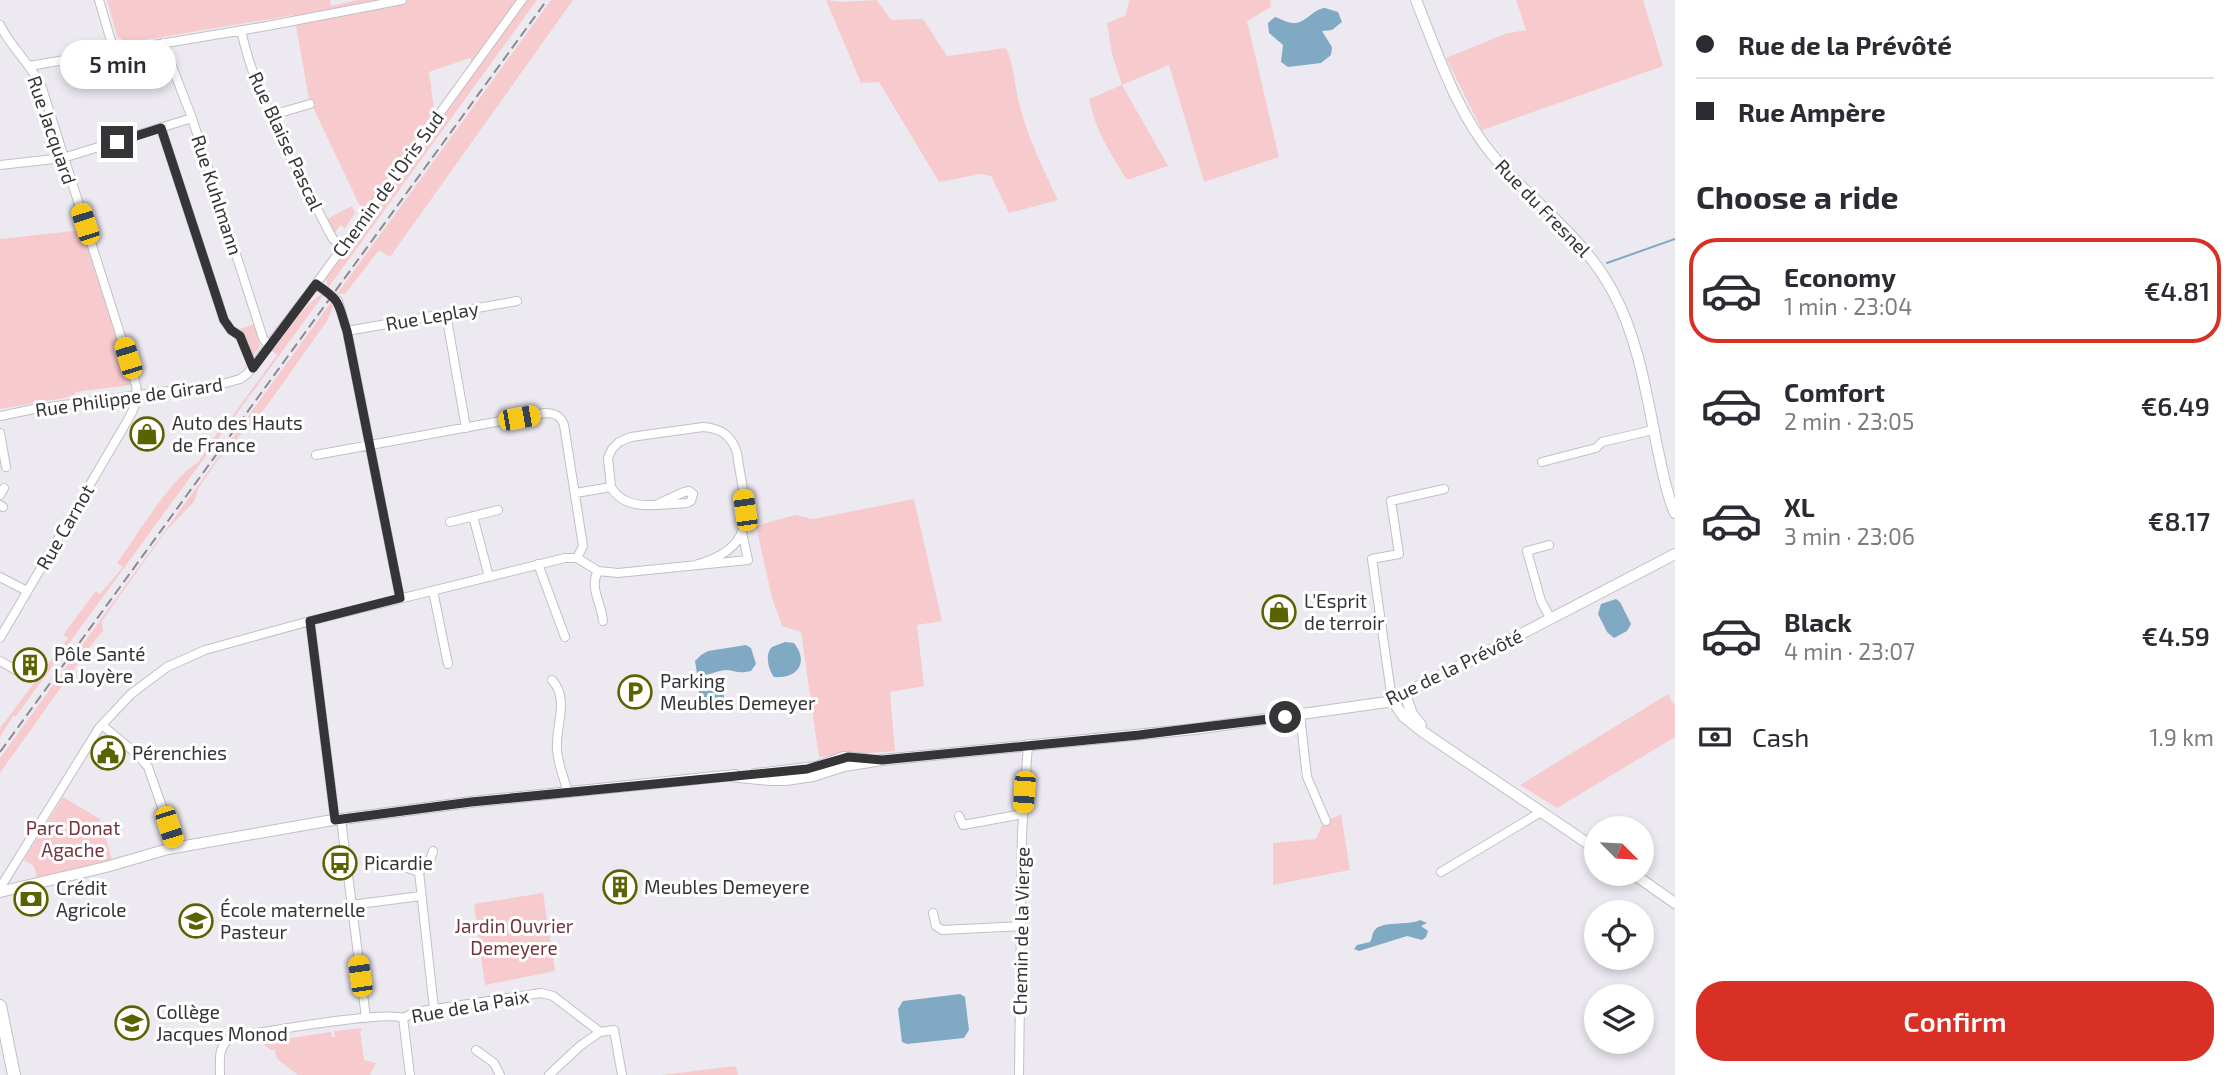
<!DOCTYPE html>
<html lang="en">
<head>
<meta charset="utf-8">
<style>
	body { margin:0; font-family:"Exo 2",sans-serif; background:#f2f2f3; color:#2b2b33; height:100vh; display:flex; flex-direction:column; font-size:26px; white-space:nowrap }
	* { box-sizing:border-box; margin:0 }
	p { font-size:23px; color:#7c7c81 }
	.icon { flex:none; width:38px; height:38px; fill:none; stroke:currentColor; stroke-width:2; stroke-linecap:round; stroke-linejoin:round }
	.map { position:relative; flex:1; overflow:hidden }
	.details { display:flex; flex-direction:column; background:#fff; width:560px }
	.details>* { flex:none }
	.banner { display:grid; align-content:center; height:154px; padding:0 21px; background:#fff }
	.needle { width:46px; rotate:114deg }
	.fabs { position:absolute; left:1584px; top:816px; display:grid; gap:14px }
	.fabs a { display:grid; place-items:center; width:70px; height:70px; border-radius:50%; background:#fff; box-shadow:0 4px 10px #0003; font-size:35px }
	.end { position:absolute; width:32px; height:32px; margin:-16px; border:9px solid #353437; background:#fff; box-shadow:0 0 0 4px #fff }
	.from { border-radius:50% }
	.bubble { position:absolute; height:49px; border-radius:24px; background:#fff; box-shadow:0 4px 10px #0003; font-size:23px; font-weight:600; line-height:49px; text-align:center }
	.car { position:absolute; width:21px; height:42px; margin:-21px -10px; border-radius:9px; box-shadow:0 0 5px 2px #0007; background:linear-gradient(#f5c518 24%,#345 0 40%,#f5c518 0 76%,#345 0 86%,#f5c518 0) }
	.banner b { display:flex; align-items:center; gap:24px; height:66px; font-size:26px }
	.banner b+b { border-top:2px solid #e1e1e2 }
	.banner i { width:18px; height:18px; background:#2b2b33 }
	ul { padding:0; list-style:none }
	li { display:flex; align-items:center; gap:21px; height:105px; margin:0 14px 10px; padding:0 7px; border:4px solid transparent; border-radius:28px }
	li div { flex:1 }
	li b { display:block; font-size:26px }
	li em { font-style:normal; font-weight:600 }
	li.on { border-color:#d93025 }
	li>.icon { width:63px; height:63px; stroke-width:1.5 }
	h2 { padding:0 21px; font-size:32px; line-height:84px }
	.pay { display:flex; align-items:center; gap:18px; height:77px; padding:0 21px; font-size:26px }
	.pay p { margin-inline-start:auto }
	.primary-button { display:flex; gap:14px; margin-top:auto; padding:14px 21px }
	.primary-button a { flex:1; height:80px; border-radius:28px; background:#d93025; color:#fff; font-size:28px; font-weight:600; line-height:80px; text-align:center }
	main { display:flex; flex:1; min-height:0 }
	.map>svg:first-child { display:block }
</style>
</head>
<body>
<main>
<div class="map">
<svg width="1675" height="1075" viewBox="0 0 1675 1075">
	<rect width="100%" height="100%" fill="#ece9f1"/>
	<path fill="#f7cbce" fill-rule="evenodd" d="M107,0H330L331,6L357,0H537L328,288L326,279L367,221L309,99L294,15L127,43L117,36ZM470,58L473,64L436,112L434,109L429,72Z
		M551,0H573L390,257L379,250L345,294H337Z
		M826,0L844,2L877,0L891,20L923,19L947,56L1006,48C1014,63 1015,90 1020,107C1029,140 1043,169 1058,200L1009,213L991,176L981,174L939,182L879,82L861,83Z
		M1129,0H1270L1271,7L1247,21L1279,157L1204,182L1169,65L1122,85L1168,166L1127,180C1110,154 1095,129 1089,99L1122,85L1112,54L1107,23L1126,15Z
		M1516,0H1643L1663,66L1482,130L1446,58L1505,34L1526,30Z
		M352,206L355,213L345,228L340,225L335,233L327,219Z
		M82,230L131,385L75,392V396L0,409V239Z
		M324,294L16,716H13L0,737V728L68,638L63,635L96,591L100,594L123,567L117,563C133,541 176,471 198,463L228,416L231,418L277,355L272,351C282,338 310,296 324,294Z
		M332,301L333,307L327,321L266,407L218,460L199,487L194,502L166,531L102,621L103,631L92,644L0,773V758Z
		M254,324L260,346L253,356L250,355L244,336L238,330Z
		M914,499L942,621L917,625L924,686L890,692L895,751L819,757L801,632L782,626L772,598L756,526L795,515L813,519Z
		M1668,694L1675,706V737L1557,808L1520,785Z
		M63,797L100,819L112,860L37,878L34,866L24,860Z
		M1341,814L1350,870L1273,885V843L1316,839L1323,823Z
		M543,893L555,971L485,985L474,904Z
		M361,1028L362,1031H360L364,1060L376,1063L370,1075H298L277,1059L275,1050H271L265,1046L264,1042L331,1032L332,1037H335L334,1031Z
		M736,1066L738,1075H661Z"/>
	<path fill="#80a9c3" d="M1325,8L1338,12L1342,22L1332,30L1322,31L1332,47L1331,55L1321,63L1288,67L1281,62L1283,45L1269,33L1268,23L1275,17C1281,19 1288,23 1293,23C1306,24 1312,9 1325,8Z
		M1616,599L1620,602L1631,624L1627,631L1614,638L1607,632L1598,614L1601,604Z
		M785,642L794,643C809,662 798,679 774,677C769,671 764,654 772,647C774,646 783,643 785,642Z
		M746,645L751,648L756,664L751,671C738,674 737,671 727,670C716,670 707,678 697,673L695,661L701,655L708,651Z
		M716,679L722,683L724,697L721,700L704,702C699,699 698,691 700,685L705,681Z
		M1420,920L1427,923L1421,926L1428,931L1426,937L1422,940L1407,936L1359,951L1354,949L1357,945L1370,942C1372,939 1372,934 1374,931C1381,920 1409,926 1420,920Z
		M960,994L965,997L969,1030L964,1038L907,1044L902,1042L898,1009L903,1001Z"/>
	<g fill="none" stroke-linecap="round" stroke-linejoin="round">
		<path stroke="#80a9c3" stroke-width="2" d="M1607,263L1675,239"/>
		<defs>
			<path id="minor" d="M99,0L114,51
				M0,25C11,48 32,65 42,88L135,381C139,395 136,405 129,418L0,638
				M241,30C256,100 296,166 328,230L333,239L343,247
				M163,43L192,118L263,338L269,347
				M29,66L267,26L402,0
				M272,115L310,104
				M161,128L224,320L231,330L240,336L253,367
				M0,165L63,158L192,118
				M316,284L338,301L347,331L400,598
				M446,314L466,428
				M347,331L517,301
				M0,416L34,409L222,384L240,379L247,374L316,284L522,0
				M0,433L6,467
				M1542,462L1596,448L1602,442L1653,430
				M611,487L608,458L612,449L619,442L631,437L703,427C721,428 732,436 737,453C744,505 763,546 698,564
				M576,493L611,487C625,513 661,504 687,503L691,501L693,494L689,491L684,492L660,503
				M0,495L4,488
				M0,505L3,507
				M473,516L489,577
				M450,522L498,510
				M1549,545L1527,551L1541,601L1551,619
				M577,558L598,571C589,587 601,602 603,621
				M538,564L565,637
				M598,571L618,573L748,560L742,532
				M0,577L27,591
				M433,591L448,664
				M310,621L335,820
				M0,661L30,678
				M552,680C570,699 555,727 557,750C558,764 564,779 568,792
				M1392,700L1372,559L1399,554L1391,501L1444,489
				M1300,715L1307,777L1326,821
				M102,725L138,755L148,767L176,847
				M959,816L963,825L1023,814
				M341,819L366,1018
				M407,868L419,872L430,861L433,851
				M419,872L434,1009
				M1441,872L1541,812
				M0,888L99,728L131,694L167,667L205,650L310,621L565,558H577L583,546L564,425C561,416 555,413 545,413L316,455
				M351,905L421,896
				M933,913L936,926L942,930L1022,926
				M403,1018L410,1075
				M476,1050L494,1063L500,1075
				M220,1075C220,1060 217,1046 232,1037C260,1033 384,1010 403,1018L415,1012L541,993L553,996L600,1032L614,1030L622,1075
				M549,1075L580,1046L600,1032
				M1019,1075L1022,833L1028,744"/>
			<path id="tertiary" d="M1416,0C1438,54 1456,112 1494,157C1533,203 1584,237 1613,292C1639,340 1647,398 1658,451C1663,472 1666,494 1675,513
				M1405,694L1412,714L1421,725
				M1392,700L1404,717L1423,732L1596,849
				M755,774L816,767L844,757L866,759
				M730,776L770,780H786L813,776L844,766L882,760L1195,729L1387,702L1477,657L1675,554
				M1632,873L1675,903
				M0,892L106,867L168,849L327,821L471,802L735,775"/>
			<path id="secondary" d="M0,1006L14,1075"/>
		</defs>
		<use href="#minor" stroke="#c2bfc6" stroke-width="10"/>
		<use href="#tertiary" stroke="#c2bfc6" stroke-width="12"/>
		<use href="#secondary" stroke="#c2bfc6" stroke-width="14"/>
		<use href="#minor" stroke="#fff" stroke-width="8"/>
		<use href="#tertiary" stroke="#fff" stroke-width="10"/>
		<use href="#secondary" stroke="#fff" stroke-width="12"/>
		<path stroke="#8c8a8f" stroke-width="2" stroke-dasharray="10 5" stroke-linecap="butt" d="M0,752L547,0"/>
	</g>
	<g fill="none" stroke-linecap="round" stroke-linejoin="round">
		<path stroke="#353437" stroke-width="9" d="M117,142L161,128L224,320L231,330L240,336L253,368L316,284C343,303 337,302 347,331L400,598L310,621L335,820L471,802L807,769L848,757L882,760L1139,735L1285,717"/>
	</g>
	<defs>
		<symbol id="shop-ring" viewBox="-11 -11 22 22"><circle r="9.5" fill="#fff" stroke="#5b6300" stroke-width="1.5"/><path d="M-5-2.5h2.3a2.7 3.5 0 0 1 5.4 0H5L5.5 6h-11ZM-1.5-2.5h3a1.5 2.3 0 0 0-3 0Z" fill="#5b6300"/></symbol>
		<symbol id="building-ring" viewBox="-11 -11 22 22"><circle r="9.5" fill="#fff" stroke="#5b6300" stroke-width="1.5"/><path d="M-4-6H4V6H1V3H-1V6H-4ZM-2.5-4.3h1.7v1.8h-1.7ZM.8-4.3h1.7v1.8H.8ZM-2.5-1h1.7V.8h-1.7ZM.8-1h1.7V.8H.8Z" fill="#5b6300"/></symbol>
		<symbol id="parking-ring" viewBox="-11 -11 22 22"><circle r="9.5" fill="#fff" stroke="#5b6300" stroke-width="1.5"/><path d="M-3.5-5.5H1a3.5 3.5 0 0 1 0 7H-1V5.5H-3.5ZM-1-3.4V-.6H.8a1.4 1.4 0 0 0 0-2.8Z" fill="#5b6300"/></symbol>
		<symbol id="civic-ring" viewBox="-11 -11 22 22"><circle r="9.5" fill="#fff" stroke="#5b6300" stroke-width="1.5"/><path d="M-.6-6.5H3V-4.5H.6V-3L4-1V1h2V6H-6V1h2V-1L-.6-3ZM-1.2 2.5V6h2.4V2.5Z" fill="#5b6300"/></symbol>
		<symbol id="bus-ring" viewBox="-11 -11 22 22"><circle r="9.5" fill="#fff" stroke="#5b6300" stroke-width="1.5"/><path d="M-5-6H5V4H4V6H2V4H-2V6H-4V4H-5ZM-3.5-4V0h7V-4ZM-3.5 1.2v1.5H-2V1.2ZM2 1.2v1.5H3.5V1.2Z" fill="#5b6300"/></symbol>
		<symbol id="bank-ring" viewBox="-11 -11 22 22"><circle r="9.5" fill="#fff" stroke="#5b6300" stroke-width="1.5"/><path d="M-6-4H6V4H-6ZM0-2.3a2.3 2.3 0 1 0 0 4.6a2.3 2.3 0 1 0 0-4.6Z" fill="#5b6300"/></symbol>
		<symbol id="school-ring" viewBox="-11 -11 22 22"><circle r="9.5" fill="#fff" stroke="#5b6300" stroke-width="1.5"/><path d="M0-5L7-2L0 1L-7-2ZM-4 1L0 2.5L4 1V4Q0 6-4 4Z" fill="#5b6300"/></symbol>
	</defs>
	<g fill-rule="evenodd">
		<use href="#shop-ring" x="128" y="415" width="38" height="38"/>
		<use href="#shop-ring" x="1260" y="593" width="38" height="38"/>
		<use href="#building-ring" x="11" y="646" width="38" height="38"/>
		<use href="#parking-ring" x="616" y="673" width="38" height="38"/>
		<use href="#civic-ring" x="89" y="734" width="38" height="38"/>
		<use href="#bus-ring" x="321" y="844" width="38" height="38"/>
		<use href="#building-ring" x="601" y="868" width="38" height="38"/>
		<use href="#bank-ring" x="12" y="880" width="38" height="38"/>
		<use href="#school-ring" x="177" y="902" width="38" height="38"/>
		<use href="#school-ring" x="113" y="1004" width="38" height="38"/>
	</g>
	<g text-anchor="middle" stroke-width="6" stroke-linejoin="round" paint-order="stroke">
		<g font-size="19" fill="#353437" stroke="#fff">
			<text transform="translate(52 130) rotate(71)" y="7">Rue Jacquard</text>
			<text transform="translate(286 141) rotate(65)" y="7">Rue Blaise Pascal</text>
			<text transform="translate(388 184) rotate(-54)" y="7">Chemin de l'Oris Sud</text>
			<text transform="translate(217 195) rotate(72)" y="7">Rue Kuhlmann</text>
			<text transform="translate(1543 208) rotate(46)" y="7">Rue du Fresnel</text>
			<text transform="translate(432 316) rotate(-10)" y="7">Rue Leplay</text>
			<text transform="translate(129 397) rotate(-8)" y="7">Rue Philippe de Girard</text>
			<text transform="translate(65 527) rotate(-60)" y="7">Rue Carnot</text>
			<text transform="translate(1454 667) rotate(-26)" y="7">Rue de la Prévôté</text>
			<text transform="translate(1021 931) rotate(-89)" y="7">Chemin de la Vierge</text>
			<text transform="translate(470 1006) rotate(-10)" y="7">Rue de la Paix</text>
		</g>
		<g font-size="19" fill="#353437" stroke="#fff" text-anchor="start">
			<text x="172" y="430">Auto des Hauts<tspan x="172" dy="22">de France</tspan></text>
			<text x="1304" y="608">L'Esprit<tspan x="1304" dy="22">de terroir</tspan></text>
			<text x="54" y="661">Pôle Santé<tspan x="54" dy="22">La Joyère</tspan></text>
			<text x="660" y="688">Parking<tspan x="660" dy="22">Meubles Demeyer</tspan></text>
			<text x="132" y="760">Pérenchies</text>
			<text x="364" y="870">Picardie</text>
			<text x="644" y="894">Meubles Demeyere</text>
			<text x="56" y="895">Crédit<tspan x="56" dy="22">Agricole</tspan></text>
			<text x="220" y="917">École maternelle<tspan x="220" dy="22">Pasteur</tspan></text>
			<text x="156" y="1019">Collège<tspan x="156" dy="22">Jacques Monod</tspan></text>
		</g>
		<g font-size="19" fill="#74353e" stroke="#fff">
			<text x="73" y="835">Parc Donat<tspan x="73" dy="22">Agache</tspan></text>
			<text x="514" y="933">Jardin Ouvrier<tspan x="514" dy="22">Demeyere</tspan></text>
		</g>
	</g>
</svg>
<div class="fabs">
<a><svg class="needle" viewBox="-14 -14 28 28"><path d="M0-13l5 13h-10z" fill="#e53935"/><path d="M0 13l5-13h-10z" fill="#7c7c81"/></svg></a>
<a><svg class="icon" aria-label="locate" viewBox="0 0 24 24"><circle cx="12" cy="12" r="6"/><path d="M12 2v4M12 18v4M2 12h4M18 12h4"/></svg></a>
<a><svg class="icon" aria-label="layers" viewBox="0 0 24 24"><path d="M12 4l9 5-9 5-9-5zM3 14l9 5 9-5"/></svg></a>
</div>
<i class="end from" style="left:1285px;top:717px"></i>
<i class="end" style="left:117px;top:142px"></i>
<div class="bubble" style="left:60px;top:40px;width:116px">5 min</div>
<i class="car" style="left:85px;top:224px;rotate:342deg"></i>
<i class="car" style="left:128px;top:358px;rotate:343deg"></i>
<i class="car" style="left:519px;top:418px;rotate:80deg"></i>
<i class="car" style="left:745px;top:510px;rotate:352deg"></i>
<i class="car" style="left:1024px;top:792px;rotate:184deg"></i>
<i class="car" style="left:169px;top:827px;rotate:162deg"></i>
<i class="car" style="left:360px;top:976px;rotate:352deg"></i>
</div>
<section class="details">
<div class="banner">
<b><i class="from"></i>Rue de la Prévôté</b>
<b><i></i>Rue Ampère</b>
</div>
<h2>Choose a ride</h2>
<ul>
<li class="on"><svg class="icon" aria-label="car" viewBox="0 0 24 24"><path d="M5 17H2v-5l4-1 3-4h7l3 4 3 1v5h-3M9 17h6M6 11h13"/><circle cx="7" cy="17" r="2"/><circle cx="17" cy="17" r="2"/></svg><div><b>Economy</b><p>1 min · 23:04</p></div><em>€4.81</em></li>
<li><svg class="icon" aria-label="car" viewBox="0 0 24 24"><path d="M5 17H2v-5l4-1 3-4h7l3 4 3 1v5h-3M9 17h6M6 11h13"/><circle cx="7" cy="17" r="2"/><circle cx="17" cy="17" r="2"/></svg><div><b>Comfort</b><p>2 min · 23:05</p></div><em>€6.49</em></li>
<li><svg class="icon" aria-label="car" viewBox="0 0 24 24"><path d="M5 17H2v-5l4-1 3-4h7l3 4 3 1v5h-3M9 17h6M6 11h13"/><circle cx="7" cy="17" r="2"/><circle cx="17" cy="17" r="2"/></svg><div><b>XL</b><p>3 min · 23:06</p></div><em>€8.17</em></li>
<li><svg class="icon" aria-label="car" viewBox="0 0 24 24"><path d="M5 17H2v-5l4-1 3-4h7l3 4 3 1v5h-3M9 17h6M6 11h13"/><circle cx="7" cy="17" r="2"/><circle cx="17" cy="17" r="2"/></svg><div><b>Black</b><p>4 min · 23:07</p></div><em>€4.59</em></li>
</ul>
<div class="pay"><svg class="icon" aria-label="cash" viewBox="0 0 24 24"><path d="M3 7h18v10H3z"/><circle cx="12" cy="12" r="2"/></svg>Cash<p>1.9 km</p></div>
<div class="primary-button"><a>Confirm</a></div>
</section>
</main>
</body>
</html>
